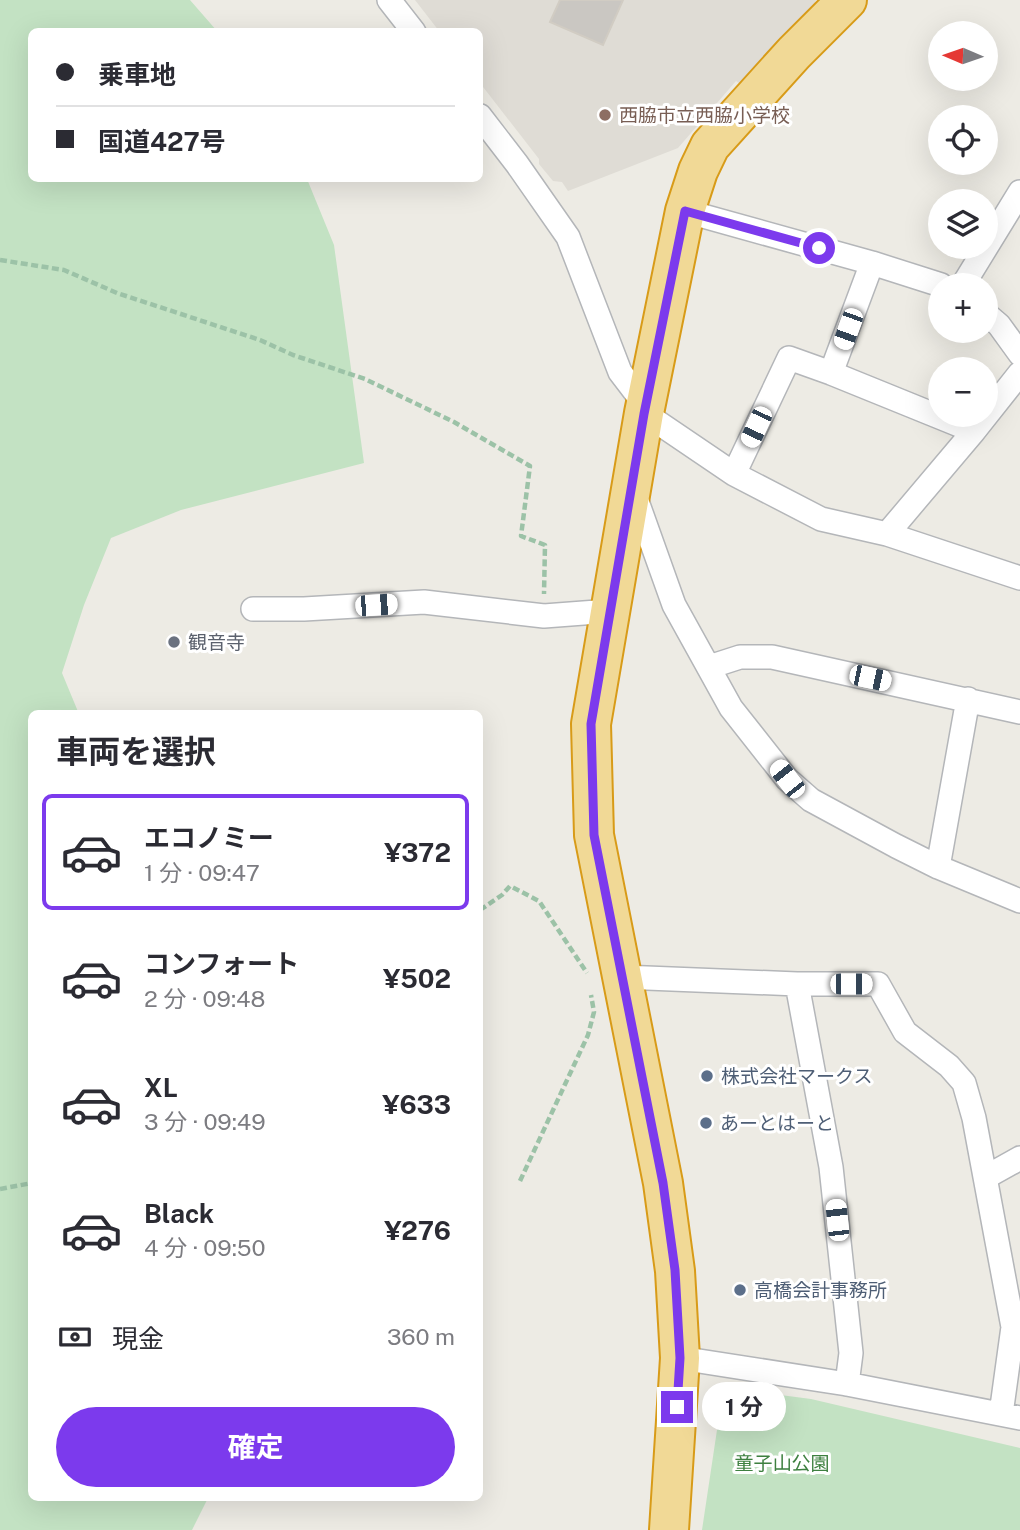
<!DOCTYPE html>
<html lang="ja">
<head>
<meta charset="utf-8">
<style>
	body { margin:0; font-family:"Public Sans","Noto Sans JP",sans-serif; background:#f7f7f7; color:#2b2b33; height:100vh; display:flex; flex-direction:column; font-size:26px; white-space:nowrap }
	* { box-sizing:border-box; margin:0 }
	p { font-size:23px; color:#7c7c81 }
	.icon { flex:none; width:38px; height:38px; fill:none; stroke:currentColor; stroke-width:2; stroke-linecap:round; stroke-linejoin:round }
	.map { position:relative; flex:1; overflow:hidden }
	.sheet { position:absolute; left:28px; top:710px; width:455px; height:791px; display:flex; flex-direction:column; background:#fff; border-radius:10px; box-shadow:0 7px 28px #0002 }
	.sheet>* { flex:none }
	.guide { position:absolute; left:28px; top:28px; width:455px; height:154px; border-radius:10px; box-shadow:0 7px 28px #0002; display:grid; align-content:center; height:154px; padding:0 28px; background:#fff }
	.needle { width:46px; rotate:272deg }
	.tools { position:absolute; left:928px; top:21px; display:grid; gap:14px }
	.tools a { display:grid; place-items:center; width:70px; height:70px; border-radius:50%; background:#fff; box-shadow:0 7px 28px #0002; font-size:35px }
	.end { position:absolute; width:32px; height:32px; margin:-16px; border:9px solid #7c3aed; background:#fff; box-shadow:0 0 0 4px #fff }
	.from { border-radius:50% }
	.bubble { position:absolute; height:49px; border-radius:24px; background:#fff; box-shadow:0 7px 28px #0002; font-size:23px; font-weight:700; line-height:49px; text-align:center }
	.car { position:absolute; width:21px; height:42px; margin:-21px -10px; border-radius:9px; box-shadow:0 0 5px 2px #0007; background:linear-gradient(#fff 24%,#345 0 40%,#fff 0 76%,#345 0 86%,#fff 0) }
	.guide b { display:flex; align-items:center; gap:24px; height:66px; font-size:26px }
	.guide b+b { border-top:2px solid #e1e1e2 }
	.guide i { width:18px; height:18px; background:#2b2b33 }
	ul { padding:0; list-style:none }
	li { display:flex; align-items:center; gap:21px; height:116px; margin:0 14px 10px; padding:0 14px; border:4px solid transparent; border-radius:10px }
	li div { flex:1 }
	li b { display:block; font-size:26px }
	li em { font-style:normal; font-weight:700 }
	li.on { border-color:#7c3aed }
	li>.icon { width:63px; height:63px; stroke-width:1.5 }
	h2 { padding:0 28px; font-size:32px; line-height:84px }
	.pay { display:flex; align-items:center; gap:18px; height:77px; padding:0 28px; font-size:26px }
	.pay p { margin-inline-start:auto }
	.action { display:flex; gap:14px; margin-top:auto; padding:14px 28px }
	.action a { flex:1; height:80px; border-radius:42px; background:#7c3aed; color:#fff; font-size:28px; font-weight:700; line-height:80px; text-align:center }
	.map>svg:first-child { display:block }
</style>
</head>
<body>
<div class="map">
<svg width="1020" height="1530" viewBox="0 0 1020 1530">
	<rect width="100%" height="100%" fill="#edebe4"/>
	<path fill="#dfdcd5" d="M415,0H816L809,16L743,86L736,81L678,148L568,191L562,182L553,181L539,164V159L480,83V32L439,31Z"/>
	<path fill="#c3e2c3" d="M0,0H190L217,31L32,32V178L307,179L334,245L364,463L181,510L111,538L84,605L62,673L79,714H32V1498H208L192,1530H0Z
		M773,1394L811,1399L1020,1448V1530H702L717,1430L751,1402Z"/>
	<path fill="#cac7c2" stroke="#d1ccc3" stroke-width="2" d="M560,0H623L603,45L550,22Z"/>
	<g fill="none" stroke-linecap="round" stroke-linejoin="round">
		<defs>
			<path id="street" d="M389,0L414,32
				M480,116L517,164L568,237L620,372L646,406
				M685,211L872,263L941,285
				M963,285L1020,192
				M985,313L999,325L1020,354
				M831,373L872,263
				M644,413L734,474L821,519L887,534L1020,578
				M734,474L789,358L831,373L974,431
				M634,493L674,605L731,708L787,779L811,800L896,846L938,867L1020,901
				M887,534L974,431L1020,373
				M253,609H304L424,602L544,616L610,611
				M709,667L740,657H772L1020,712
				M938,867L968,699
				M622,977L797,984H878L905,1032L949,1066L964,1083L974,1118L1013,1327L1001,1414
				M797,984L831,1167L851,1353L847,1384
				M986,1177L1020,1158
				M680,1358L847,1384L1020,1418"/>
			<path id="highway" d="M669,1530L680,1358L675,1271L663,1183L594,835L591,724L644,413L685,211L698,171L710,146L794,53L847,0"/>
		</defs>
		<use href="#street" stroke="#b4b6b9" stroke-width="26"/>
		<use href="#highway" stroke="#d89b18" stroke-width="42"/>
		<path stroke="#9cc2a7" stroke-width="4.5" stroke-dasharray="7 3.5" stroke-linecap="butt" d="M0,260L64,270L117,293L260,340L293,355L365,379L454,422L530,466L521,536L545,545L544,594
			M480,910L502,895L510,886L539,901L587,973
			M520,1181L588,1035L594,1012L591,995
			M0,1189L32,1183"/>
		<use href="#street" stroke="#fff" stroke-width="23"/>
		<use href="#highway" stroke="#f1d996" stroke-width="38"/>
	</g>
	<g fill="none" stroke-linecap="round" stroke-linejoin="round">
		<path stroke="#7c3aed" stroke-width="9" d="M677,1407L680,1358L675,1270L663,1183L594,835L591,724L644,414L685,211L819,248"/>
	</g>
	<circle fill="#8d6e63" stroke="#fff" stroke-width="2.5" cx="605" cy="115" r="7"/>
	<circle fill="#6b7280" stroke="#fff" stroke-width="2.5" cx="174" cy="642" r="7"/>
	<g fill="#5c6f8a" stroke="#fff" stroke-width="2.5">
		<circle cx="707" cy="1076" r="7"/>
		<circle cx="706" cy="1123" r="7"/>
		<circle cx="740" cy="1290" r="7"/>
	</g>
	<g text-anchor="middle" stroke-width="6" stroke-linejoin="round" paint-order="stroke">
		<g font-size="19" fill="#785e54" stroke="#fff" text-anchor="start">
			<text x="619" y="122">西脇市立西脇小学校</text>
		</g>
		<g font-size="19" fill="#5b616d" stroke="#fff" text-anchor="start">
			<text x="188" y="649">観音寺</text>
		</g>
		<g font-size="19" fill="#4e5e75" stroke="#fff" text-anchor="start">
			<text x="721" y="1083">株式会社マークス</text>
			<text x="720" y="1130">あーとはーと</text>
			<text x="754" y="1297">高橋会計事務所</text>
		</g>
		<g font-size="19" fill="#3e8040" stroke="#fff">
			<text x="782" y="1470">童子山公園</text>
		</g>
	</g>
</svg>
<div class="tools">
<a><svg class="needle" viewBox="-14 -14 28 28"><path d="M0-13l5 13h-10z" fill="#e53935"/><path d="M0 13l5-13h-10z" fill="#7c7c81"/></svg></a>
<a><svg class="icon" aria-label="locate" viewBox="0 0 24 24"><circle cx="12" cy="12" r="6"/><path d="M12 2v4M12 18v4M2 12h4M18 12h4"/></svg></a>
<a><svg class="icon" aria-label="layers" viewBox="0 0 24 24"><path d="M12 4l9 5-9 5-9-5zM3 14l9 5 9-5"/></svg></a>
<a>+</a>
<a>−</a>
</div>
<i class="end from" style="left:819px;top:248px"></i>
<i class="end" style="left:677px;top:1407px"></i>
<div class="bubble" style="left:702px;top:1382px;width:84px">1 分</div>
<i class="car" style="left:848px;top:329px;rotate:200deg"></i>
<i class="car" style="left:756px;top:427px;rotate:205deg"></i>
<i class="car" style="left:376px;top:605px;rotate:86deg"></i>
<i class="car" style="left:870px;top:678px;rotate:102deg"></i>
<i class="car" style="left:787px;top:779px;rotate:322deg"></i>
<i class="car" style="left:851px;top:984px;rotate:90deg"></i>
<i class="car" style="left:837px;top:1220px;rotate:354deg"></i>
<div class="guide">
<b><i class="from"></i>乗車地</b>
<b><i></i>国道427号</b>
</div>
<section class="sheet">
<h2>車両を選択</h2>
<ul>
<li class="on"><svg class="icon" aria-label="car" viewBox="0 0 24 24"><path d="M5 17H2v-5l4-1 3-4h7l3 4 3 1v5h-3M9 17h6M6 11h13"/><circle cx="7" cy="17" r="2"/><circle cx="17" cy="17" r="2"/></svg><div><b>エコノミー</b><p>1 分 · 09:47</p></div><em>¥372</em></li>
<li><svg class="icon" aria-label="car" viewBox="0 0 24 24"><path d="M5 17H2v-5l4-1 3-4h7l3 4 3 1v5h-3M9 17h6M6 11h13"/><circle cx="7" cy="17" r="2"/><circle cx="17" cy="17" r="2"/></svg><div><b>コンフォート</b><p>2 分 · 09:48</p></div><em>¥502</em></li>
<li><svg class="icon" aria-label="car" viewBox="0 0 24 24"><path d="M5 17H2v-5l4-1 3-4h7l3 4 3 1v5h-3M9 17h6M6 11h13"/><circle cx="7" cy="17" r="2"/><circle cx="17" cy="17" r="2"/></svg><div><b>XL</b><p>3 分 · 09:49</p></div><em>¥633</em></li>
<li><svg class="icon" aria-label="car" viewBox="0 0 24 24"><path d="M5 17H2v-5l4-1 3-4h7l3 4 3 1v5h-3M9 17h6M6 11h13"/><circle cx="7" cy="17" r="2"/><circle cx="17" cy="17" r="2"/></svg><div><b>Black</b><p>4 分 · 09:50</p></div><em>¥276</em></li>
</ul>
<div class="pay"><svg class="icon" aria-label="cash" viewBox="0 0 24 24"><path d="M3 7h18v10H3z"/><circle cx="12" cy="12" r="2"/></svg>現金<p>360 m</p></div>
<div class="action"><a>確定</a></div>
</section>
</div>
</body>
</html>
